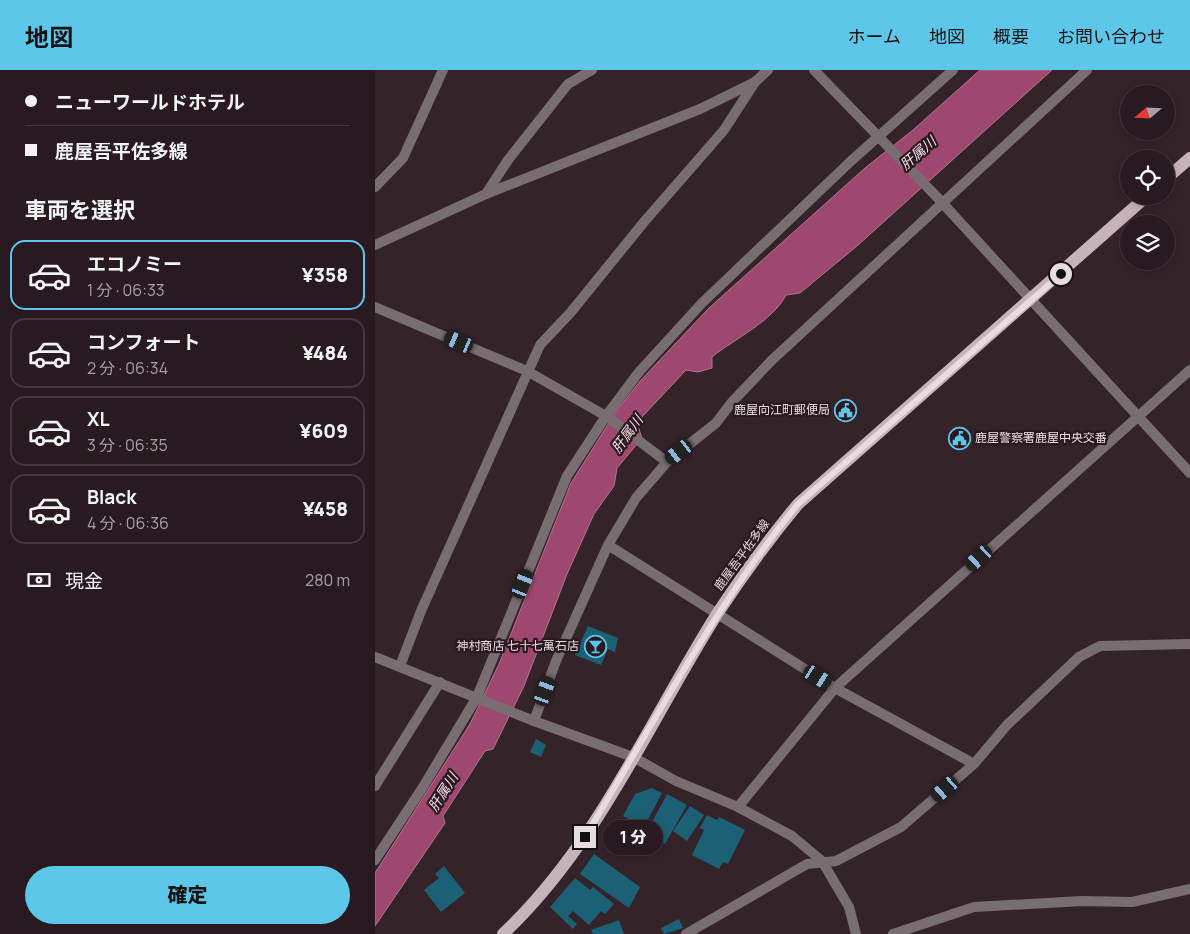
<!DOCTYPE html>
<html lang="ja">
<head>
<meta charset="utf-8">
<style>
	body { margin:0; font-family:Manrope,"Noto Sans JP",sans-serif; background:#302329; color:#f1f3f6; height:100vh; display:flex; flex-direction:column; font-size:19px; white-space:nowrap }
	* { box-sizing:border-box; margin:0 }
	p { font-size:16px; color:#a5a1a5 }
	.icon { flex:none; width:28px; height:28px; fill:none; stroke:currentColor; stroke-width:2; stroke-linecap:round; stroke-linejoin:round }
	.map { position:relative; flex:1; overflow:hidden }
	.details { display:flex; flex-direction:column; background:#281a20; width:375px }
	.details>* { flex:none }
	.guide { display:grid; align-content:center; height:110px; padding:0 25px; background:#281a20 }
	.needle { width:32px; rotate:251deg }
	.fabs { position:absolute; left:745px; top:15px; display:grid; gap:10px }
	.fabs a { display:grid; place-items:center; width:55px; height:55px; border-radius:50%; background:#281a20; box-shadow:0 2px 8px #0003,0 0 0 1px #44383e; font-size:25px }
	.end { position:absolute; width:22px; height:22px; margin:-11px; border:6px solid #e8dce0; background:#111; box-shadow:0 0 0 2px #111 }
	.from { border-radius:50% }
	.bubble { position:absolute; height:35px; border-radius:18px; background:#281a20; box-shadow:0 2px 8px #0003,0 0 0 1px #44383e; font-size:16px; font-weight:800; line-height:35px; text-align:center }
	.car { position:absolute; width:15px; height:30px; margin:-15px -8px; border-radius:6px; box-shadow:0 0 4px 1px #0007; background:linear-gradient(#222 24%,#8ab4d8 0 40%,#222 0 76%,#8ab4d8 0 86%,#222 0) }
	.guide b { display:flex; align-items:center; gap:18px; height:48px; font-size:19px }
	.guide b+b { border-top:1px solid #44383e }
	.guide i { width:12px; height:12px; background:#f1f3f6 }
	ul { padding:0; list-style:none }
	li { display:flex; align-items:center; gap:15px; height:70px; margin:0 10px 8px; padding:0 15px; border:2px solid #44383e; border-radius:15px }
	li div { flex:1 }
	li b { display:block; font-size:19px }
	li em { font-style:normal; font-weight:800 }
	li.on { border-color:#5cc7e8 }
	li>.icon { width:45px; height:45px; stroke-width:1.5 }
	h2 { padding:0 25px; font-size:22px; line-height:60px }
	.pay { display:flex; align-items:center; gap:12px; height:55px; padding:0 25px; font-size:19px }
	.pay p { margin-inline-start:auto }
	.button { display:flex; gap:10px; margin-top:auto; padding:10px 25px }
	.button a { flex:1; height:58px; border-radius:30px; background:#5cc7e8; color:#111; font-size:20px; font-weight:800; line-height:58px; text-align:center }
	header { display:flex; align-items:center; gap:30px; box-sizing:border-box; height:70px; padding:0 25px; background:#5cc7e8; color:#111 }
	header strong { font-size:24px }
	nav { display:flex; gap:28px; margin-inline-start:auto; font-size:18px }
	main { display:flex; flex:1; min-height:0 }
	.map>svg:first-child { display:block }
</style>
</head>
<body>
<header>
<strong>地図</strong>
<nav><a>ホーム</a><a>地図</a><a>概要</a><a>お問い合わせ</a></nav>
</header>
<main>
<section class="details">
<div class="guide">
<b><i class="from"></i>ニューワールドホテル</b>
<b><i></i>鹿屋吾平佐多線</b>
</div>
<h2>車両を選択</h2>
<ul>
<li class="on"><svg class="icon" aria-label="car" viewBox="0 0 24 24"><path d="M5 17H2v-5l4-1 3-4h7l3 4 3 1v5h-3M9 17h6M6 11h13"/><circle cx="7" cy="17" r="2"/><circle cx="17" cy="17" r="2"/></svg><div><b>エコノミー</b><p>1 分 · 06:33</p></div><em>¥358</em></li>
<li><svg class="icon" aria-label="car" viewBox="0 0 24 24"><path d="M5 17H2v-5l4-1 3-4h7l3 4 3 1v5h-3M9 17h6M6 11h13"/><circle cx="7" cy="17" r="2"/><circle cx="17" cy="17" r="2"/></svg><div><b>コンフォート</b><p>2 分 · 06:34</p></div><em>¥484</em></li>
<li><svg class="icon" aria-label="car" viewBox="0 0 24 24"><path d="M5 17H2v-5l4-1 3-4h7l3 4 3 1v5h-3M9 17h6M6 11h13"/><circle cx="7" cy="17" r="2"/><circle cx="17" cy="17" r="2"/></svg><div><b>XL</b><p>3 分 · 06:35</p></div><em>¥609</em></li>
<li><svg class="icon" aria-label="car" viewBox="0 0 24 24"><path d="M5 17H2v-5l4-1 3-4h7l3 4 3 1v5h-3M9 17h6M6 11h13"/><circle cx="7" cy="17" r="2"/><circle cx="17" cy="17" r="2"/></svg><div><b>Black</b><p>4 分 · 06:36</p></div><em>¥458</em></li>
</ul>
<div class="pay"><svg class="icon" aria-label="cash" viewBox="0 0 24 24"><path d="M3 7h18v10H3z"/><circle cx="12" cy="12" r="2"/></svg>現金<p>280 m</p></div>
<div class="button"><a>確定</a></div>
</section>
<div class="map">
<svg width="815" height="864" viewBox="0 0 815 864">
	<rect width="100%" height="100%" fill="#35232a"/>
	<path fill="#9e486f" stroke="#b47491" d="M605,0H677L482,176L425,223L411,225C398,251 359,269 337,287V298L323,302L311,300L266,348L263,356L267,368L242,398L239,416L219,444L192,504L149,616L118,679L110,681L68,746L70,753L0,856V803L95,654L124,594L196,413L242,340L266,310L334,238L490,98L538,60Z"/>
	<path fill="#1b6074" d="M213,556L243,568L240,582L233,579L226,595L200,585Z
		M161,669L171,675L166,687L155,682Z
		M277,718L287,723L269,757L248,746L260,724Z
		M292,724L312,735L290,774L275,765L279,758L275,756Z
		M315,736L329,745L312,771L298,761Z
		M332,745L342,750L344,747L370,760L353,794L348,792L344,799L317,785L329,760L325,758Z
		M219,784L265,817L254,838L205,804Z
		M69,796L90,823L66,842L49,820L64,808L60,804Z
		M200,808L215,820L218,817L239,834L230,844L226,841L214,855L198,841L193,846L202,854L198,859L175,837Z
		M304,849L308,858L289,864L286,858Z
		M244,850L249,864H218L216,860Z"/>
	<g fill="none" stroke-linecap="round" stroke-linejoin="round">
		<path stroke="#786e71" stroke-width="10" d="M439,0L561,126L815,403
			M0,117L28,88L68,0
			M111,124L133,90L193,14L217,0
			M0,237L152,301L231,346L292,392
			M233,475L460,618L599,694
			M25,596L46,541L165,275L196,242L269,152L349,60L380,12
			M159,651L181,591L233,475L261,428L292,392L341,353L357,332L397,290L712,0
			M0,716L65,612
			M363,737L460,618L815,300
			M0,790L48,717L102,627L192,406L231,346L264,302L327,233L476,91L578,0
			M311,864L432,794L461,791L526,757L599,694L632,655L704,587L725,576L815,574
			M518,864L599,837L707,831L757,832L815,819"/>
		<path stroke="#786e71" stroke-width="10" d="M0,175L111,124L325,39L380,12L393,0
			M0,587L159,651L258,687L301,711L363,737L417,766L447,791L474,837L481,864"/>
		<path stroke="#c7b3ba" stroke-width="12" d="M791,109L815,88
			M128,864C222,776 274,652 342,544C367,506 394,469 423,434L772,126"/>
	</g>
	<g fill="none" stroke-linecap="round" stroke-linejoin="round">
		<path stroke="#e8dce0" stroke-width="6" d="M210,767C278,655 339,536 423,434L686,204"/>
	</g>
	<defs>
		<symbol id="civic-ring" viewBox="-11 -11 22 22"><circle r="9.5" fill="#2a1920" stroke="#5cc7e8" stroke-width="1.5"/><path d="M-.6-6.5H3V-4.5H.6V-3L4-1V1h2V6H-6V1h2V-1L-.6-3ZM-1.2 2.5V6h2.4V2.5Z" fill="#5cc7e8"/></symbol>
		<symbol id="bar-ring" viewBox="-11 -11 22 22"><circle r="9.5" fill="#2a1920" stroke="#5cc7e8" stroke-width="1.5"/><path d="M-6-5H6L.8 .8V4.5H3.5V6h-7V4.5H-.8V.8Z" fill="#5cc7e8"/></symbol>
	</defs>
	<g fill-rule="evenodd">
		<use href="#civic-ring" x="458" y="328" width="25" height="25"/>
		<use href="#civic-ring" x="572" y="356" width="25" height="25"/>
		<use href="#bar-ring" x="208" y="564" width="25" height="25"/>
	</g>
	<g text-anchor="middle" stroke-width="4.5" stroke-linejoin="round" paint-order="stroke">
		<g font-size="12" fill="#e8dce0" stroke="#2a1920" text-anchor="end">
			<text x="455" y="344">鹿屋向江町郵便局</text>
			<text x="600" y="372" text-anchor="start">鹿屋警察署鹿屋中央交番</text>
			<text x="204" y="580">神村商店 七十七萬石店</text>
		</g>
		<g font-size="12" fill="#e8dce0" stroke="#2a1920">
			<text transform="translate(367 485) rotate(-54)" y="4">鹿屋吾平佐多線</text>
		</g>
		<g font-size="14" font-style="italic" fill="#f5dbe5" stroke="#2a1920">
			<text transform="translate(543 83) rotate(-41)" y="5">肝属川</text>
			<text transform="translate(252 364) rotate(-54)" y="5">肝属川</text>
			<text transform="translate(68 722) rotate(-58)" y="5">肝属川</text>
		</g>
	</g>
</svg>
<div class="fabs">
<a><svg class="needle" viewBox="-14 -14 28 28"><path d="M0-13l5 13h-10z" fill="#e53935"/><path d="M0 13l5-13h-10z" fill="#a5a1a5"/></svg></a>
<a><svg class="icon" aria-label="locate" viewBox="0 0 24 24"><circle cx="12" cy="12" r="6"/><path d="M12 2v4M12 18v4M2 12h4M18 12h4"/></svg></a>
<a><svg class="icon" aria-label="layers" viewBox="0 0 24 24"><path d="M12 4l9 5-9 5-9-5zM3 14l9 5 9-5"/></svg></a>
</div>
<i class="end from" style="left:686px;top:204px"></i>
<i class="end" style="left:210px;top:767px"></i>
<div class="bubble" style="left:228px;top:750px;width:60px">1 分</div>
<i class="car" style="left:84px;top:272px;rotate:293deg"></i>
<i class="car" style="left:304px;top:382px;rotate:232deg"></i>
<i class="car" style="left:604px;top:488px;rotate:228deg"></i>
<i class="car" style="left:148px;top:514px;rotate:22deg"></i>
<i class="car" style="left:443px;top:607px;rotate:122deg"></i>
<i class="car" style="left:170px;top:621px;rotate:20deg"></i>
<i class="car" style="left:570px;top:719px;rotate:229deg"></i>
</div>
</main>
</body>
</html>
